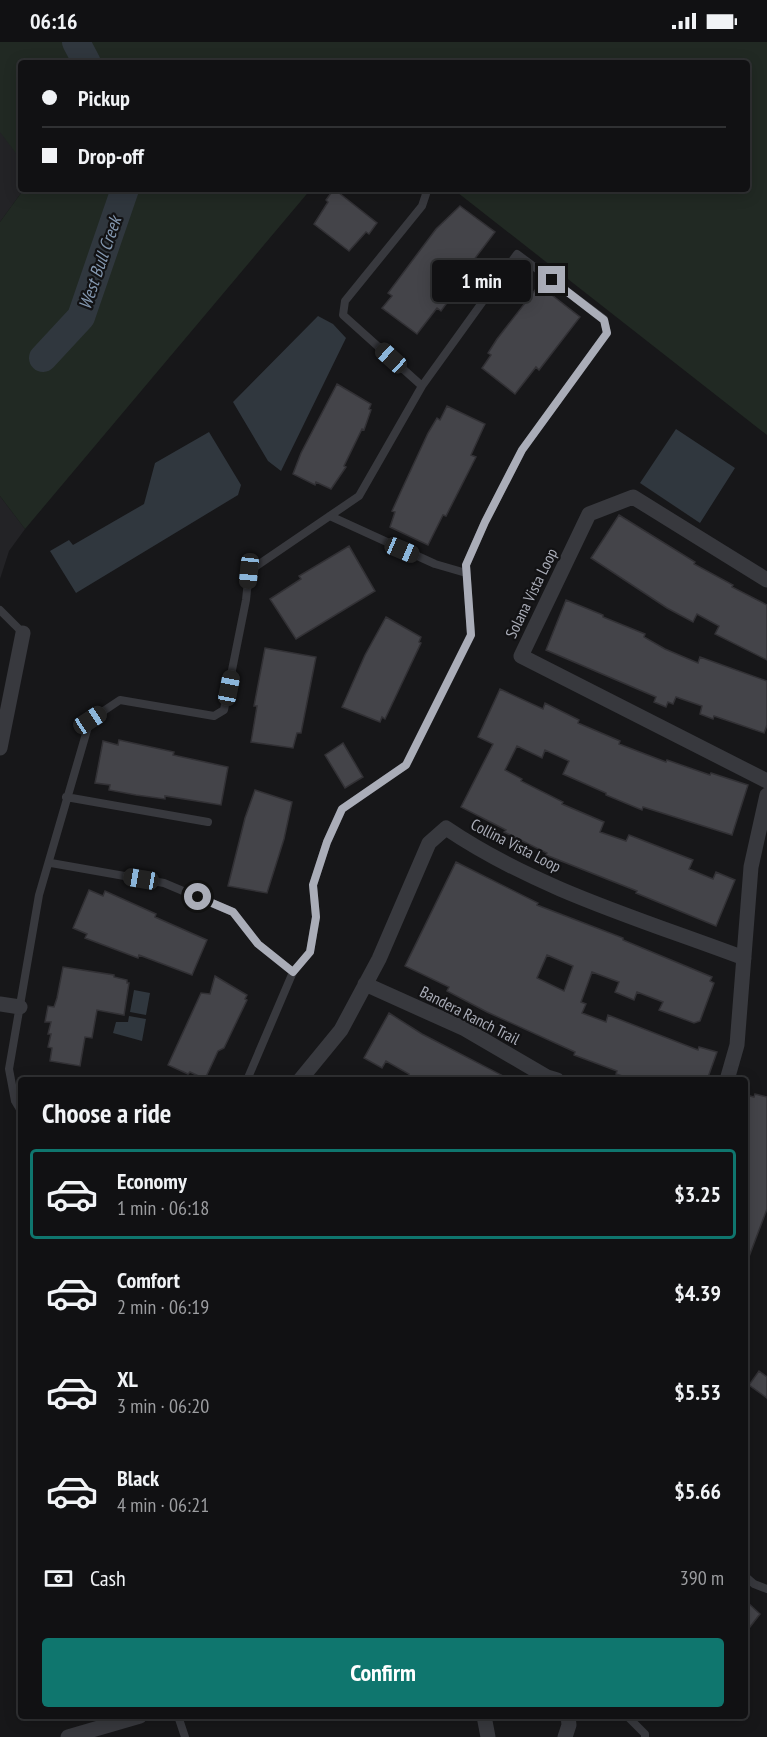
<!DOCTYPE html>
<html lang="en">
<head>
<meta charset="utf-8">
<style>
	body { margin:0; font-family:"PT Sans Narrow",sans-serif; background:#1e1f21; color:#f1f3f6; height:100vh; display:flex; flex-direction:column; font-size:22px; white-space:nowrap }
	* { box-sizing:border-box; margin:0 }
	p { font-size:20px; color:#9c9da0 }
	.icon { flex:none; width:33px; height:33px; fill:none; stroke:currentColor; stroke-width:2; stroke-linecap:round; stroke-linejoin:round }
	.map { position:relative; flex:1; overflow:hidden }
	.sheet { position:absolute; left:18px; top:1035px; width:730px; height:642px; display:flex; flex-direction:column; background:#111113; border-radius:6px; box-shadow:0 3px 15px #0003,0 0 0 2px #303133 }
	.sheet>* { flex:none }
	.banner { position:absolute; left:18px; top:18px; width:732px; height:132px; border-radius:6px; box-shadow:0 3px 15px #0003,0 0 0 2px #303133; display:grid; align-content:center; height:132px; padding:0 24px; background:#111113 }
	.end { position:absolute; width:27px; height:27px; margin:-14px; border:8px solid #aaadb8; background:#111; box-shadow:0 0 0 3px #111 }
	.from { border-radius:50% }
	.bubble { position:absolute; height:42px; border-radius:6px; background:#111113; box-shadow:0 3px 15px #0003,0 0 0 2px #303133; font-size:20px; font-weight:700; line-height:42px; text-align:center }
	.car { position:absolute; width:18px; height:36px; margin:-18px -9px; border-radius:8px; box-shadow:0 0 4px 2px #0007; background:linear-gradient(#222 24%,#8ab4d8 0 40%,#222 0 76%,#8ab4d8 0 86%,#222 0) }
	.banner b { display:flex; align-items:center; gap:21px; height:57px; font-size:22px }
	.banner b+b { border-top:2px solid #303133 }
	.banner i { width:15px; height:15px; background:#f1f3f6 }
	ul { padding:0; list-style:none }
	li { display:flex; align-items:center; gap:18px; height:90px; margin:0 12px 9px; padding:0 12px; border:3px solid transparent; border-radius:6px }
	li div { flex:1 }
	li b { display:block; font-size:22px }
	li em { font-style:normal; font-weight:700 }
	li.active { border-color:#0f766e }
	li>.icon { width:54px; height:54px; stroke-width:1.5 }
	h2 { padding:0 24px; font-size:27px; line-height:72px }
	.pay { display:flex; align-items:center; gap:15px; height:66px; padding:0 24px; font-size:22px }
	.pay p { margin-inline-start:auto }
	.primary-button { display:flex; gap:12px; margin-top:auto; padding:12px 24px }
	.primary-button a { flex:1; height:69px; border-radius:6px; background:#0f766e; color:#fff; font-size:24px; font-weight:700; line-height:69px; text-align:center }
	.status { display:flex; justify-content:space-between; align-items:center; height:42px; padding:0 30px; background:#111113; direction:ltr }
	.status svg { height:16px; fill:currentColor }
	.map>svg:first-child { display:block }
</style>
</head>
<body>
<div class="status"><b>06:16</b><svg viewBox="0 0 49 12"><path d="M0 12V9h3v3zM5 12V6h3v6zM10 12V3h3v9zM15 12V0h3v12zM26 1h20v11H26zM47 4h2v5h-2z"/></svg></div>
<div class="map">
<svg width="767" height="1695" viewBox="0 0 767 1695">
	<rect width="100%" height="100%" fill="#171719"/>
	<path fill="#232326" d="M0,84L21,116V147H24L0,180Z
		M0,454L25,487L9,509L0,537Z"/>
	<path fill="#212923" d="M0,0H767V393L453,147H747V21H21V118L0,90Z
		M24,147H311L25,487L0,454V180Z"/>
	<path fill="#30373e" d="M318,274L333,282L346,296L281,429L268,419L233,360Z
		M676,387L735,426L700,481L640,441Z
		M209,390L241,443L238,453L76,551L50,509L69,498L73,503L144,462L155,421Z
		M134,948L150,951L146,973L130,970Z
		M129,974L146,977L142,999L113,991L116,980H128Z"/>
	<g fill="none" stroke-linecap="round" stroke-linejoin="round">
		<path stroke="#30373e" stroke-width="28" d="M76,0L87,21
			M43,316L81,275L125,147"/>
	</g>
	<path fill="#444449" stroke="#323135" stroke-width="1.5" fill-rule="evenodd" d="M334,147L377,181L369,192L366,190L349,209L314,182L328,160L326,158Z
		M460,164L495,190L473,219L476,221L441,269L437,266L417,292L382,266L392,254L388,251L436,187Z
		M539,243L580,275L539,328L536,325L515,352L482,326L491,313L488,311L497,297Z
		M337,342L371,362L369,367L371,368L364,388L362,387L344,424L346,425L331,447L316,440L315,443L293,432L301,411Z
		M447,364L485,382L471,413L476,415L446,474L443,473L428,503L390,485L395,470L392,469L402,447L428,391L437,376L440,378Z
		M619,473L695,520L694,522L733,543L732,545L767,563V618L715,592L719,584L697,572L693,580L667,566L591,516Z
		M349,504L375,549L296,597L270,557L301,537L299,534Z
		M566,558L603,573V575L645,592L644,595L665,607L698,621L700,615L767,639V683L764,691L714,674L713,677L700,672L702,664L676,655L673,662L668,660L666,665L654,660L656,655L546,608Z
		M386,575L421,595L419,600L421,601L385,677L382,675L380,680L342,665L365,613Z
		M265,606L316,615L301,691H297L293,706L251,700L257,664H254Z
		M500,647L543,667L545,661L579,678L578,681L620,699L619,702L666,720L667,718L710,733L711,731L748,743L732,793L643,765L642,768L606,753V751L563,732L569,719L545,708L542,716L517,704L505,728L522,737L521,739L563,760L562,762L604,780L600,790L626,799L629,793L693,818L689,827L713,837L716,830L735,838L716,884L636,851L637,849L546,813L547,811L504,790L506,788L461,765L493,702L478,695Z
		M119,698L174,710L173,713L228,725L221,763L165,754V757L136,753L109,748L110,743L95,741L103,699L118,703Z
		M343,701L363,735L345,746L325,713Z
		M255,748L292,760L284,797L267,851L228,844L245,776Z
		M456,820L538,861L537,863L623,896V898L712,935L710,939L714,941L700,979L694,981L659,968L663,960L637,950L634,958L615,950L619,940L592,930L581,960L586,962L582,971L606,980L608,973L698,1008L699,1005L717,1010L707,1038H635L616,1032L617,1029L574,1013L575,1010L487,970L447,949L449,945L405,924ZM547,913L573,924L564,949L537,936Z
		M89,848L103,854L105,849L156,872L155,875L207,898L192,933L139,913L138,916L85,896L87,892L73,886Z
		M63,925L114,933V935L127,938V941H129L124,973L97,968L92,996L85,995L80,1024L50,1019L52,1006L48,1005L51,992H48L51,980H45L48,964L54,965L57,956Z
		M215,934L247,953L245,957L247,958L224,1006L218,1009L205,1037L190,1030L188,1032L168,1023L201,951L210,952Z
		M389,971L422,992L511,1038H406L409,1032L386,1019L382,1026L364,1016Z
		M755,1052L767,1055V1167L747,1220H746V1053L754,1055Z
		M759,1329L767,1335V1356L749,1343Z
		M746,1559L760,1572L746,1590Z"/>
	<g fill="none" stroke-linecap="round" stroke-linejoin="round">
		<path stroke="#38393e" stroke-width="8" d="M422,344L343,273L345,259L422,164L426,152L423,147
			M330,474L435,522L466,531
			M0,568L23,591
			M66,755L208,780
			M247,1038L293,930
			M21,1069L15,1059L9,1027L39,853L90,678L120,658L214,674L224,668L246,558L249,529L359,454L422,344L517,212L604,277L607,291L522,408L485,480L466,523L471,593L406,723L342,767L327,800L313,843L316,875L310,910L293,930L258,902L233,870L164,841L51,821
			M746,1535L754,1542L767,1547
			M178,1674L185,1695
			M627,1674L645,1692V1695"/>
		<path stroke="#38393e" stroke-width="15" d="M767,538L633,455L589,472L521,614L767,739
			M0,706L23,591
			M365,942L465,987L547,1035L557,1038
			M0,962L20,965
			M300,1038L341,988L379,917L429,801L446,786C536,847 643,878 744,916
			M727,1038L737,1003L751,825L767,753
			M484,1674L488,1695
			M68,1695L140,1674
			M565,1695L569,1683L568,1674"/>
	</g>
	<g fill="none" stroke-linecap="round" stroke-linejoin="round">
		<path stroke="#aaadb8" stroke-width="8" d="M198,855L233,870L258,902L293,930L310,910L316,875L313,843L327,800L342,767L406,723L471,593L466,523L485,480L522,408L607,291L604,278L552,238"/>
	</g>
	<g text-anchor="middle" stroke-width="4.5" stroke-linejoin="round" paint-order="stroke">
		<g font-size="16" fill="#aaadb8" stroke="#121214">
			<text transform="translate(531 551) rotate(-64)" y="6">Solana Vista Loop</text>
			<text transform="translate(516 803) rotate(27)" y="6">Collina Vista Loop</text>
			<text transform="translate(470 973) rotate(27)" y="6">Bandera Ranch Trail</text>
		</g>
		<g font-size="18" font-style="italic" fill="#8498b0" stroke="#121214">
			<text transform="translate(100 221) rotate(-71)" y="6">West Bull Creek</text>
		</g>
	</g>
</svg>
<i class="end from" style="left:198px;top:855px"></i>
<i class="end" style="left:552px;top:238px"></i>
<div class="bubble" style="left:432px;top:218px;width:99px">1 min</div>
<i class="car" style="left:391px;top:316px;rotate:312deg"></i>
<i class="car" style="left:402px;top:508px;rotate:113deg"></i>
<i class="car" style="left:249px;top:529px;rotate:186deg"></i>
<i class="car" style="left:229px;top:646px;rotate:11deg"></i>
<i class="car" style="left:90px;top:678px;rotate:57deg"></i>
<i class="car" style="left:141px;top:837px;rotate:280deg"></i>
<div class="banner">
<b><i class="from"></i>Pickup</b>
<b><i></i>Drop-off</b>
</div>
<section class="sheet">
<h2>Choose a ride</h2>
<ul>
<li class="active"><svg class="icon" aria-label="car" viewBox="0 0 24 24"><path d="M5 17H2v-5l4-1 3-4h7l3 4 3 1v5h-3M9 17h6M6 11h13"/><circle cx="7" cy="17" r="2"/><circle cx="17" cy="17" r="2"/></svg><div><b>Economy</b><p>1 min · 06:18</p></div><em>$3.25</em></li>
<li><svg class="icon" aria-label="car" viewBox="0 0 24 24"><path d="M5 17H2v-5l4-1 3-4h7l3 4 3 1v5h-3M9 17h6M6 11h13"/><circle cx="7" cy="17" r="2"/><circle cx="17" cy="17" r="2"/></svg><div><b>Comfort</b><p>2 min · 06:19</p></div><em>$4.39</em></li>
<li><svg class="icon" aria-label="car" viewBox="0 0 24 24"><path d="M5 17H2v-5l4-1 3-4h7l3 4 3 1v5h-3M9 17h6M6 11h13"/><circle cx="7" cy="17" r="2"/><circle cx="17" cy="17" r="2"/></svg><div><b>XL</b><p>3 min · 06:20</p></div><em>$5.53</em></li>
<li><svg class="icon" aria-label="car" viewBox="0 0 24 24"><path d="M5 17H2v-5l4-1 3-4h7l3 4 3 1v5h-3M9 17h6M6 11h13"/><circle cx="7" cy="17" r="2"/><circle cx="17" cy="17" r="2"/></svg><div><b>Black</b><p>4 min · 06:21</p></div><em>$5.66</em></li>
</ul>
<div class="pay"><svg class="icon" aria-label="cash" viewBox="0 0 24 24"><path d="M3 7h18v10H3z"/><circle cx="12" cy="12" r="2"/></svg>Cash<p>390 m</p></div>
<div class="primary-button"><a>Confirm</a></div>
</section>
</div>
</body>
</html>
